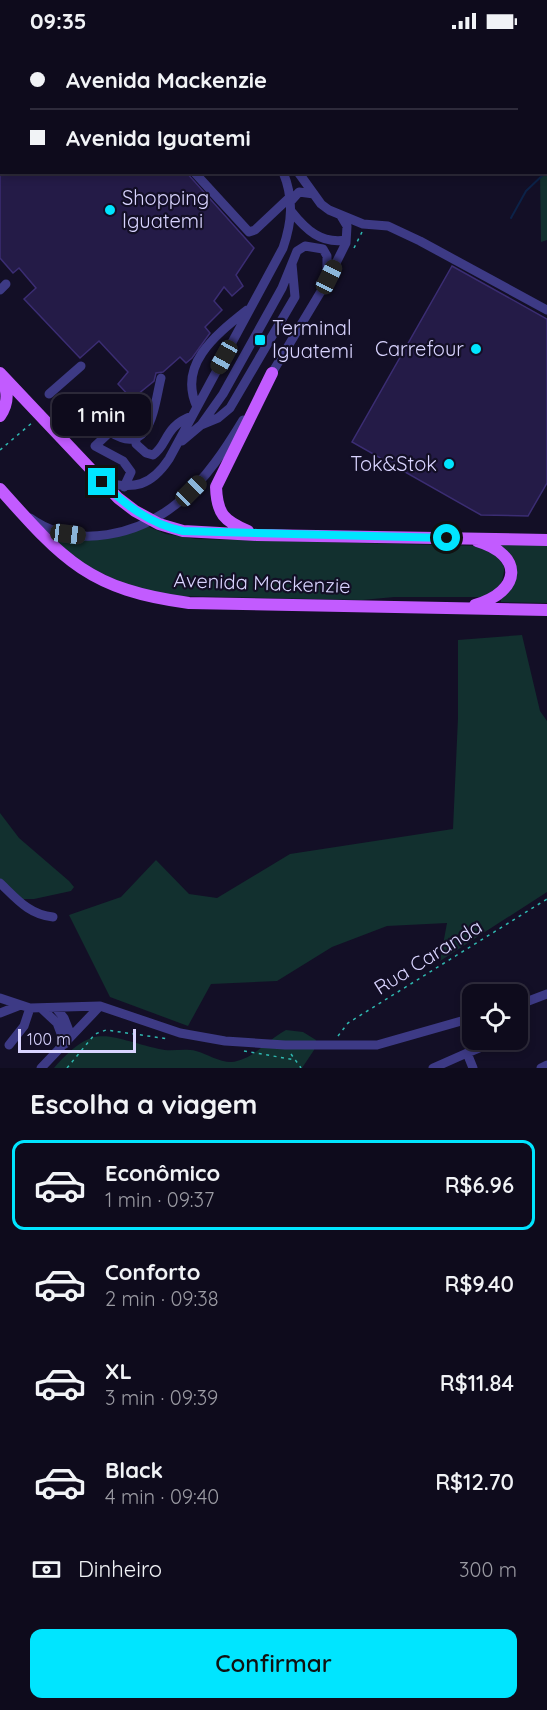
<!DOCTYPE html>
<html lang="pt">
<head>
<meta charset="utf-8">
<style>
	body { margin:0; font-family:Quicksand,sans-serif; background:#1c1929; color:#f1f3f6; height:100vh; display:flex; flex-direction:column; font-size:22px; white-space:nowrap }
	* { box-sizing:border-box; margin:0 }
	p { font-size:20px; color:#9b9ba3 }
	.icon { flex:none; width:33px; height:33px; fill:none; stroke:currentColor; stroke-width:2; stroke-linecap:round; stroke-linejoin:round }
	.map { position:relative; height:1026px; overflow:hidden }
	.side { display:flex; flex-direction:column; background:#0e0b1c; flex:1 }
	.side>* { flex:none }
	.hud { position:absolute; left:0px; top:0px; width:548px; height:132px; box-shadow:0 3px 9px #0003,0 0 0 2px #2e2b3b; display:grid; align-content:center; height:132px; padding:0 30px; background:#0e0b1c }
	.tools { position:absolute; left:462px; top:942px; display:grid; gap:12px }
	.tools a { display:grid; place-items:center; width:66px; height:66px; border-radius:12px; background:#0e0b1c; box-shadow:0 3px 9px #0003,0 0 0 2px #2e2b3b; font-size:30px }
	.scale { position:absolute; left:18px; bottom:15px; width:118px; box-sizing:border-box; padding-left:6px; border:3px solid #d9d4ff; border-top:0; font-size:16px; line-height:21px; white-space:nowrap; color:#d9d4ff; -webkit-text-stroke:4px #130f26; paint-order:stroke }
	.end { position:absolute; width:27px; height:27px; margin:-14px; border:8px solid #00e5ff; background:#111; box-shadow:0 0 0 3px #111 }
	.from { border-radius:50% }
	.bubble { position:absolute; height:42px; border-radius:12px; background:#0e0b1c; box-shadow:0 3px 9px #0003,0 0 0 2px #2e2b3b; font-size:20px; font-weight:600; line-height:42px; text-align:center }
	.car { position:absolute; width:18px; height:36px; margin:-18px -9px; border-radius:8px; box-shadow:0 0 4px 2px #0007; background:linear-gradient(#222 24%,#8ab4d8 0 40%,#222 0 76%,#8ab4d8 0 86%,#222 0) }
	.hud b { display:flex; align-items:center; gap:21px; height:57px; font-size:22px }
	.hud b+b { border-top:2px solid #2e2b3b }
	.hud i { width:15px; height:15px; background:#f1f3f6 }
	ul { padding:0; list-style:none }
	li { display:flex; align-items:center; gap:18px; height:90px; margin:0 12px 9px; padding:0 18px; border:3px solid transparent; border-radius:12px }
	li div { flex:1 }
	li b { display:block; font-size:22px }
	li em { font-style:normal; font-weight:600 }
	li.on { border-color:#00e5ff }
	li>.icon { width:54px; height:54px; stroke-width:1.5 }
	h2 { padding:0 30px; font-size:27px; line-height:72px }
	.pay { display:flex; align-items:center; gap:15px; height:66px; padding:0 30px; font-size:22px }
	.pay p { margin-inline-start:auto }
	.action { display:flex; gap:12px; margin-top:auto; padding:12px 30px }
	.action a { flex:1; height:69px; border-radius:12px; background:#00e5ff; color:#111; font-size:24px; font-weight:600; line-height:69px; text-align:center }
	.status { display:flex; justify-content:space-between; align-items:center; height:42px; padding:0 30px; background:#0e0b1c; direction:ltr }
	.status svg { height:16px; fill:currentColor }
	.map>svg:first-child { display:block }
</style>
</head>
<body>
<div class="status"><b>09:35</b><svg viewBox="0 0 49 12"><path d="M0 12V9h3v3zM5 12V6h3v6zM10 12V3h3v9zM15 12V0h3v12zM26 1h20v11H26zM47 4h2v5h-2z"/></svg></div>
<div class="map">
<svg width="547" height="1026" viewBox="0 0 547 1026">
	<rect width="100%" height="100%" fill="#130f26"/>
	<path fill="#12302f" d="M547,72V198L541,200L540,131L546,130Z
		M147,484L166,492L196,497L483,504L492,508L504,524V529L502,539L496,548L482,555H394L362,558L177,554L133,546L80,521L47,491L66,495Z
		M547,501V561L501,560V555L512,543L497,502Z
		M522,593L540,669L547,679V850L440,919L447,881L387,884L332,905L277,939L211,942L188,984L110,955L69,873L121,855L156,818L189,852L217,856L290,812L453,787L458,676V598Z
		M0,771L19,796L69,839L74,845L71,849L34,857H22L0,837Z
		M286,988L303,990L316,998L314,1008L302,1026H54C96,979 105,995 159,1007C171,1010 184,1006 196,1009C207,1012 219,1020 231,1020C253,1018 267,998 286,988Z"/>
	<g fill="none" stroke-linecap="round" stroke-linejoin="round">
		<path stroke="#0c2248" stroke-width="2" d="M511,176L526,149L546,130"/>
	</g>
	<path fill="#241b47" stroke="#3b2d73" stroke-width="1.5" d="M0,130H186L254,206L236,233L243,244L232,254L224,245L214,259L222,268L205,285L210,291L192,316L186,321L180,315L163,330L156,331L154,339L132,357L118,342L128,330L99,299L80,316L24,257L36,246L19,226L13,231L0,216Z
		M452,224L547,277V441L528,474L481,473L352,400Z"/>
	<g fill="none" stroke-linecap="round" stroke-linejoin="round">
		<path stroke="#2fb8b0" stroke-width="1.5" stroke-dasharray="3 4.5" stroke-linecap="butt" d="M354,206L362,190
			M0,408L33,380
			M338,994L348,981L547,857
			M244,1009L296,1018
			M291,1012L301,1026
			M67,1026L95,992L106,988L169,997"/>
		<path stroke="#3d3a85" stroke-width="9" d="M311,0L313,2
			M164,2L170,0
			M399,2L401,0
			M194,130L249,190L255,188L290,155
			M298,130L321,162L329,168L363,182L388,184L420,199L547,268
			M291,159L299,150L314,152
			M291,169C306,188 321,202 346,198
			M0,248L6,242
			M269,336L326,241L346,201L347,184L341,174
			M49,352L81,324
			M197,365C177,322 217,292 247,268
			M124,370L135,389L136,402L146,411L153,413C168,403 164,384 192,374
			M201,383L218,376L230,366L295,255L292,222
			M182,399L201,383L223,352L282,246L297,209L305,204L323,207L327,214V233
			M104,440C134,448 151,444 169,417L283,206C292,180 294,157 283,130
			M124,445L131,430L123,419L95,404L110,390C151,416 154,364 161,336
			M30,476C76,509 140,493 180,459C206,437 226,406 243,378
			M0,841C16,856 29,873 53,875
			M0,956L30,966L100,964L180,991L225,999L285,1003H377L472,976
			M518,963L547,952
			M41,966L57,981L65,1002
			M56,966L64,976L71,994
			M0,971L18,964
			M518,981L525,961
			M9,1003L24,984L30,966
			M467,1011L498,998
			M41,1026L100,964
			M433,1026L467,1011L473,1026
			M541,1026L547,1023"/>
		<path stroke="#c25bff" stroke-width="12" d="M0,331L118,456L135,469L159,482L183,489L257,493L547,498
			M0,374C8,362 9,349 1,336
			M0,447C64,519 90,548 189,561L547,568
			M248,489C224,479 217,472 216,445L272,331
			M475,563C522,549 524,513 477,499"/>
	</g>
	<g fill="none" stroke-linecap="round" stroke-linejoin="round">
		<path stroke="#00e5ff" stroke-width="8" d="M102,440C125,463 150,482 183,489L447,496"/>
	</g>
	<g fill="#00e5ff" stroke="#130f26" stroke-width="2">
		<circle cx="110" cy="168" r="6"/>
		<rect x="254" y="292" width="12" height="12" rx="3"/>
		<circle cx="476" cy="307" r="6"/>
		<circle cx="449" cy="422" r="6"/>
	</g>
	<g text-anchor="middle" stroke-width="4.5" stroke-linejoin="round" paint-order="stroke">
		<g font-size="20" fill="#d9d4ff" stroke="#130f26" text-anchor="start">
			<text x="122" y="163">Shopping<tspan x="122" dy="23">Iguatemi</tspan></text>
			<text x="272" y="293">Terminal<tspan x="272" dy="23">Iguatemi</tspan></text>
			<text x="464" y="314" text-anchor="end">Carrefour</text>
			<text x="437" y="429" text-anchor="end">Tok&amp;Stok</text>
		</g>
		<g font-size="20" fill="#d9d4ff" stroke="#130f26">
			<text transform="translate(262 541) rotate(2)" y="7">Avenida Mackenzie</text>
			<text transform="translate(428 915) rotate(-32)" y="7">Rua Caranda</text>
		</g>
	</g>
</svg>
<div class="tools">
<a><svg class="icon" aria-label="locate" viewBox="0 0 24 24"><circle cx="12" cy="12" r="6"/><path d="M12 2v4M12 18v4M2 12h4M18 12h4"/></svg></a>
</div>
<div class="scale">100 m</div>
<i class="end from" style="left:447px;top:496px"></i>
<i class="end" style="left:102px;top:440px"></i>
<div class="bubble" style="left:52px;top:352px;width:99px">1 min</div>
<i class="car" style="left:329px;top:235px;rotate:26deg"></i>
<i class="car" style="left:224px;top:315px;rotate:209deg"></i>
<i class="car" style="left:191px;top:449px;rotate:45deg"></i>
<i class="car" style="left:68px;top:492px;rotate:97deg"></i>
<div class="hud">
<b><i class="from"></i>Avenida Mackenzie</b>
<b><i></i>Avenida Iguatemi</b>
</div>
</div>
<section class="side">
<h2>Escolha a viagem</h2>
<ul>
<li class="on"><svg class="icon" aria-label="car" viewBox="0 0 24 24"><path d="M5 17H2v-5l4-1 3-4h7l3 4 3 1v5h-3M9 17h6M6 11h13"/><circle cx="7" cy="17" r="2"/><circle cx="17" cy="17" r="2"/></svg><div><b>Econômico</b><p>1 min · 09:37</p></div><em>R$6.96</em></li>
<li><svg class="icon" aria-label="car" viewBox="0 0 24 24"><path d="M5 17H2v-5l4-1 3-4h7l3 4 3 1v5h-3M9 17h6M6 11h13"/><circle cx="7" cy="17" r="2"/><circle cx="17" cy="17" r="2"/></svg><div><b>Conforto</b><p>2 min · 09:38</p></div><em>R$9.40</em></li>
<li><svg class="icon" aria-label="car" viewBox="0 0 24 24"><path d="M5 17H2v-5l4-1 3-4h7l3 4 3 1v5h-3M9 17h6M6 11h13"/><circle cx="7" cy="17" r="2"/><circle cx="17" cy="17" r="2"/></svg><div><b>XL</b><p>3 min · 09:39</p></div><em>R$11.84</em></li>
<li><svg class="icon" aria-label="car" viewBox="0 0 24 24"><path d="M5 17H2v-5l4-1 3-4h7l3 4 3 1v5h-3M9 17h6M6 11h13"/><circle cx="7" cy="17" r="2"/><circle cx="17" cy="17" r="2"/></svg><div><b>Black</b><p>4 min · 09:40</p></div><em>R$12.70</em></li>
</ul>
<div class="pay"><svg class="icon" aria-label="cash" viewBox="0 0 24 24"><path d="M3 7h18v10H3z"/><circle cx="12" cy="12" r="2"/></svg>Dinheiro<p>300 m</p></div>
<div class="action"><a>Confirmar</a></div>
</section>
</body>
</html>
